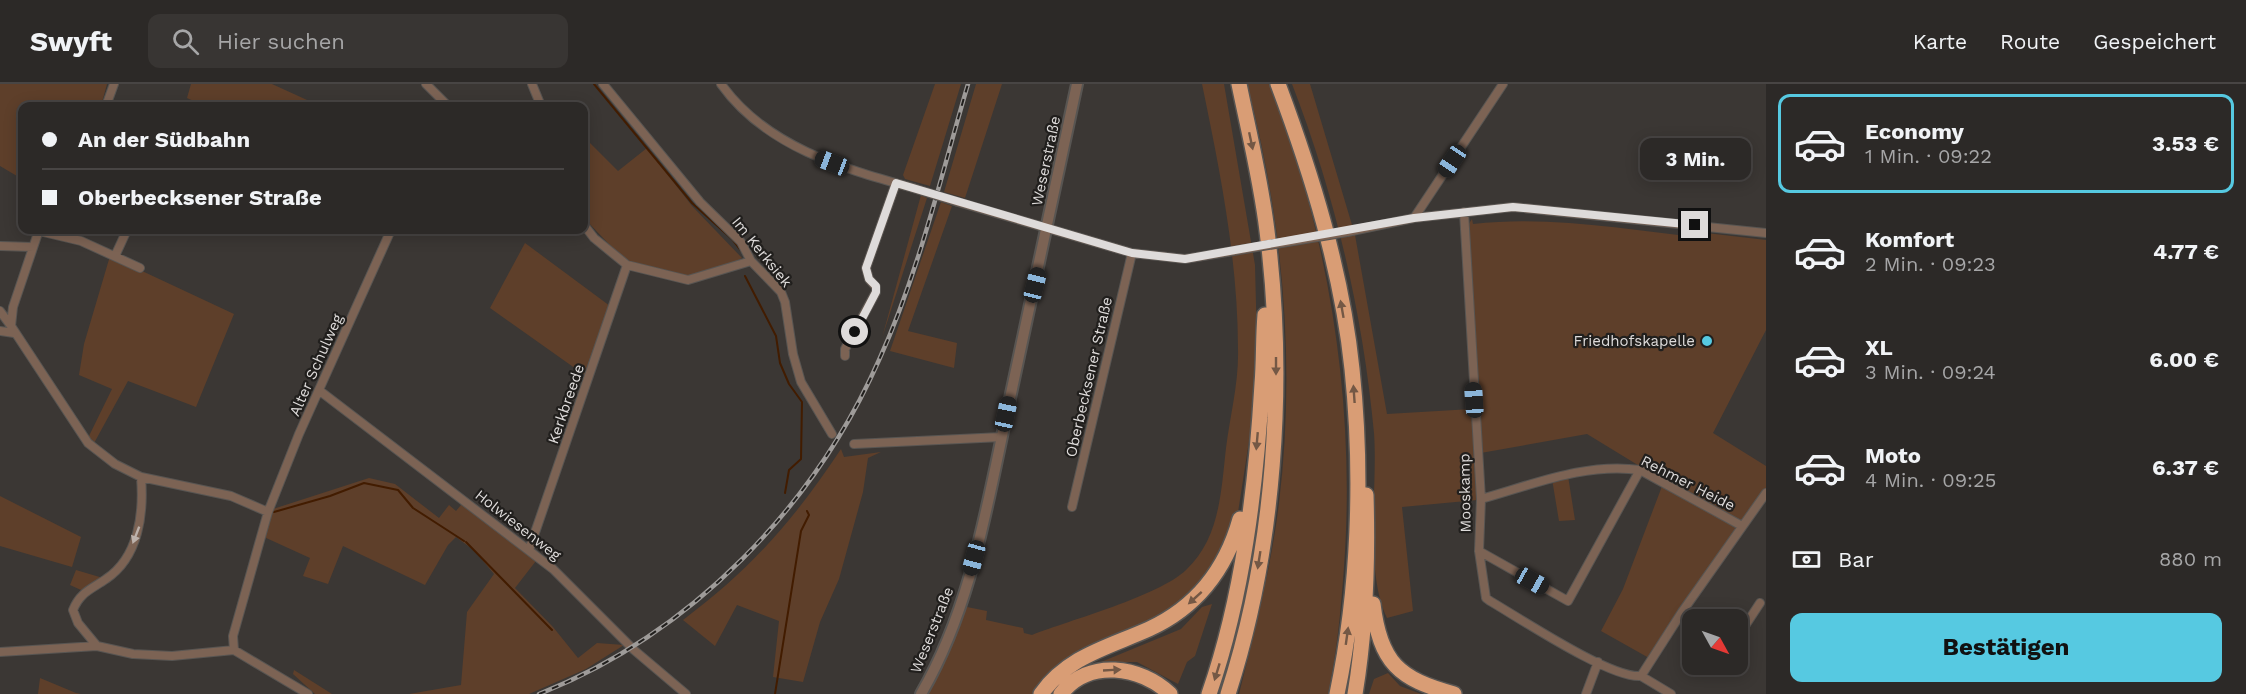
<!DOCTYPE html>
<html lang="de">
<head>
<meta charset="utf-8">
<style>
	body { margin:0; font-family:"Work Sans",sans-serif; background:#383533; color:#f1f3f6; height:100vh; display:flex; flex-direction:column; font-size:22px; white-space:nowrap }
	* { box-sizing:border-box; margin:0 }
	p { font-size:20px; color:#a6a6a7 }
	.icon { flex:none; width:33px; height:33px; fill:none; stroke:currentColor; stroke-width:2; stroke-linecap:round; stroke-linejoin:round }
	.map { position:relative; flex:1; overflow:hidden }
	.side { display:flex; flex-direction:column; background:#2c2927; width:480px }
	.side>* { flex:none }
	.banner { position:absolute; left:18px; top:18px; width:570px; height:132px; border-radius:12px; box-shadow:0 3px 15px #0003,0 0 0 2px #484544; display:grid; align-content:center; height:132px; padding:0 24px; background:#2c2927 }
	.needle { width:39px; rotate:130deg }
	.fabs { position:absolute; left:1682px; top:525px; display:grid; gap:12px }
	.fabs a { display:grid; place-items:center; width:66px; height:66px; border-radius:12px; background:#2c2927; box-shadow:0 3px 15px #0003,0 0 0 2px #484544; font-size:30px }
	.end { position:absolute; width:27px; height:27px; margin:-14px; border:8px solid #dedbda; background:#111; box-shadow:0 0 0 3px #111 }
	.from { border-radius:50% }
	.bubble { position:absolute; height:42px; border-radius:12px; background:#2c2927; box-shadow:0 3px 15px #0003,0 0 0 2px #484544; font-size:20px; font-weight:700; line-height:42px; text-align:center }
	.car { position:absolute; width:18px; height:36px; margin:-18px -9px; border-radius:8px; box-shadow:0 0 4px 2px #0007; background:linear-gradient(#222 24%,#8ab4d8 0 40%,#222 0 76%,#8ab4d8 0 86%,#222 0) }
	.banner b { display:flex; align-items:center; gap:21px; height:57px; font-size:22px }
	.banner b+b { border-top:2px solid #484544 }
	.banner i { width:15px; height:15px; background:#f1f3f6 }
	ul { padding:10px 0 0; list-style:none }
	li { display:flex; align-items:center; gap:18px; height:99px; margin:0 12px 9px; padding:0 12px; border:3px solid transparent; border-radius:12px }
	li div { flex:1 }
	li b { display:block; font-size:22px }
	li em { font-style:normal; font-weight:700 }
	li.on { border-color:#56c9e1 }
	li>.icon { width:54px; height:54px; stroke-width:1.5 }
	.pay { display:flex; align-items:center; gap:15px; height:66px; padding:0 24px; font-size:22px }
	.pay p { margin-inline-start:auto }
	.button { display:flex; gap:12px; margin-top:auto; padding:12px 24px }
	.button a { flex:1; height:69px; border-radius:12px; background:#56c9e1; color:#111; font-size:24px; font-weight:700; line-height:69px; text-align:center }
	header { display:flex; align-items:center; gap:36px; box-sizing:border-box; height:84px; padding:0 30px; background:#2c2927; border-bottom:2px solid #484544 }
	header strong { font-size:28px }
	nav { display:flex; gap:33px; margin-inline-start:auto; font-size:21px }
	.search { width:420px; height:54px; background:#383533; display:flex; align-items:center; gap:15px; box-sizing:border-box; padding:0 21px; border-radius:12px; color:#a6a6a7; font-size:22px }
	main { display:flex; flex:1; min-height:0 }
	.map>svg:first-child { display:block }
</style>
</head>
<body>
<header>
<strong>Swyft</strong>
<div class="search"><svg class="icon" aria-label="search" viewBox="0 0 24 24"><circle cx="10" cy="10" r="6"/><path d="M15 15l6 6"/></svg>Hier suchen</div>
<nav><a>Karte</a><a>Route</a><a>Gespeichert</a></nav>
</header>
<main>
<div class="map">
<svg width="1766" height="610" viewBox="0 0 1766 610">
	<rect width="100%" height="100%" fill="#3b3734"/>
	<path fill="#5e3f2a" d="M0,0H107L101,22H22V95L0,82Z
		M191,0H272L318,21L204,22L187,14Z
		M935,0H961L930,102L905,95L903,91Z
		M976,0H1002L965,114L944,108Z
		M1202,0H1224L1255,181L1258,299L1237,435L1201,502L1170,529L1080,565L1050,591L1036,610H927L967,523L987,527L986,536L1023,544L1024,549L1032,551C1070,536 1159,512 1186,486C1220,454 1221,408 1226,364C1230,332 1239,298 1238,265C1238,176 1220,87 1202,0Z
		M1247,0H1271C1329,155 1356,318 1344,483C1341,525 1337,569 1328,610H1239C1255,547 1271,484 1279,419C1296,280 1283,135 1247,0Z
		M1292,0H1310L1355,151L1387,330L1472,325L1468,141L1472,135L1473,140C1550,131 1628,146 1705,154L1706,149L1766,156V246L1713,349L1766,382V404L1649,574L1601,547L1623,505L1664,397L1587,350L1475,370L1477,416L1402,423L1413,527L1387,534C1364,487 1378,402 1374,349C1363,230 1335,111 1292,0Z
		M584,53L618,87L647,64L692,122L742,174L720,188L688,195L626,178L584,134Z
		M921,111L927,114L882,254Z
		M941,118L952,122L908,247L957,259L954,284L890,267Z
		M525,159L610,222L586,292L490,224Z
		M110,172L234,230L196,323L128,297L93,361L88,354L112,305L79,291L84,260Z
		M841,365L844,373L881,368L868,374L863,408L839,495L820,538L803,598L773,593L779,537L737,521L715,562L683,536C751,485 794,436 841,365Z
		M1568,392L1575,436L1559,437L1552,395Z
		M369,394L395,400L439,434L449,421L456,427L466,415L539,473L515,504L553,543L578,574L597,559L624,561L586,585L529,610H409L461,601L467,528L494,490L475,467L456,453L448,461L425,501L343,462L328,500L303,492L310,474L264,453L273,425Z
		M0,412L81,453L72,483L0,462Z
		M76,486L103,494L81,506L70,501Z
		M1212,520L1195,572L1187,578L1178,600L1137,578H1101L1181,545L1202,523Z
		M294,586L332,610H315L293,590Z
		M1388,589L1400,602L1421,610H1369L1374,595Z
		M40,594L76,609L81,610H38Z"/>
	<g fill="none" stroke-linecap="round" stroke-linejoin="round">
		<path stroke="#421c00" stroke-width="2" d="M594,0L692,119L732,155L742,168
			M745,192L776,252L780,279L789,300L802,318L801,375L789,386L785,409
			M274,428L330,412L364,399L398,406L413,424L464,457
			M466,458L552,546
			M775,610L801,447L809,431L807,427"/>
		<defs>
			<path id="minor" d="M426,0L448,22
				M532,0L541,22
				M603,0L700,118L741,158L751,177L781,208L785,218L793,270L801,298L832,350
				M721,0C766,63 842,84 913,104
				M106,22L114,0
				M584,106V111
				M958,118L1132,169L1185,175L1227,168
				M1464,128L1481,415L1479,467L1486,514L1490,517C1521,535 1611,595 1641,592L1682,528L1766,409
				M1414,134L1503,0
				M584,141L594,154L627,181L688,196L751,177
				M39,146L13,223L11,242L88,359L115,380L141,393L231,412L268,428
				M39,147L81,157L140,184
				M1347,148L1414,134L1513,123L1766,149
				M0,162L33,163
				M115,172L127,146
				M0,227L11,242
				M0,247L14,249
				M845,272V265L876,208V203L869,195L866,184L896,99
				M320,307L553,485L634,566L686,610
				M854,360L1002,353
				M1481,415C1532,401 1586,378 1640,386L1742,442
				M1072,423L1132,169
				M529,466L627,181
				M1479,467L1568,517L1640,386
				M1682,528L1695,536
				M1737,554L1760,519
				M97,562L78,539L73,526C80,508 92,505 106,495C139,473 144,429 141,393
				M234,566L233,552L268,428L299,350L391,146
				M0,568L97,562L133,570L172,572L234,566L308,610
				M1641,592L1671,610
				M1586,610L1598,578"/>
			<path id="tertiary" d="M921,610C970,526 986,427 1006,333C1030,222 1053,111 1077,0"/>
			<path id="motorway" d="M1278,0C1312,91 1342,188 1352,285C1363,391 1359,505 1337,610
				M1373,520C1380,579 1399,595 1454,610
				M1041,610C1068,572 1109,563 1149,545C1197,523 1226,485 1240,435
				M1061,610C1088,574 1141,582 1170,610
				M1209,610C1243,512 1256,403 1262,300C1264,277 1263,254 1265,231
				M1228,610C1275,465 1286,298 1267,147C1261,97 1249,49 1239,0
				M1355,610C1366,544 1368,479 1366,411"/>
		</defs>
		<use href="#minor" stroke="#585552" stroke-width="10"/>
		<use href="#tertiary" stroke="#585552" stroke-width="14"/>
		<use href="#motorway" stroke="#585552" stroke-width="18"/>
		<use href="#minor" stroke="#7c6354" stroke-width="8"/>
		<use href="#tertiary" stroke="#7c6354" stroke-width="10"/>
		<use href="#motorway" stroke="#d99d75" stroke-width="15"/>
		<defs>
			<path id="rail" d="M539,610C691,550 814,423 879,276C919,188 941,92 968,0"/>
		</defs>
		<use href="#rail" stroke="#9e9b99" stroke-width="4.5"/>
		<use href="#rail" stroke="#211f1d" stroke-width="2" stroke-dasharray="7" stroke-linecap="butt"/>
		<defs>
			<path id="minor-bridge" d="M913,104L958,118
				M1227,168L1347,148"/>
		</defs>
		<use href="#minor-bridge" stroke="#585552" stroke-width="10" stroke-linecap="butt"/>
		<use href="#minor-bridge" stroke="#7c6354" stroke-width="8"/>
	</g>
	<defs><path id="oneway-solid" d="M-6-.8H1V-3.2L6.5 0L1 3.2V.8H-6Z" transform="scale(1.5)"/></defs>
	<g fill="#745845">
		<use href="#oneway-solid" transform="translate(1251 57) rotate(78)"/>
		<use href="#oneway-solid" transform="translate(1342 225) rotate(-100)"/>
		<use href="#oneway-solid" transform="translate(1276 282) rotate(90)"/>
		<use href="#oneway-solid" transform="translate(1354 310) rotate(-94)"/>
		<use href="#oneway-solid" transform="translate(1257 357) rotate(95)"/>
		<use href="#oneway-solid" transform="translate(1259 476) rotate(99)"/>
		<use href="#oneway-solid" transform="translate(1195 514) rotate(138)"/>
		<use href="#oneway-solid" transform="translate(1347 552) rotate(-82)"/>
		<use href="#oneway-solid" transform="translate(1112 586) rotate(-3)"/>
		<use href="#oneway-solid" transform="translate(1217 588) rotate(107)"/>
	</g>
	<use fill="#bcb1ab" href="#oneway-solid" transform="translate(136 451) rotate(111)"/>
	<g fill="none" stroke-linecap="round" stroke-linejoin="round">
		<path stroke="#dedbda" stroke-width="8" d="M855,248L876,208V202L869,195L866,184L896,99L1132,169L1185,175L1414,134L1513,123L1695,141"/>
	</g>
	<circle fill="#56c9e1" stroke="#211f1d" stroke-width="2" cx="1707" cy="257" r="6"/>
	<g text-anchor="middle" stroke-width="4.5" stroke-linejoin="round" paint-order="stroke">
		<g font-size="15" fill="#dedbda" stroke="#211f1d">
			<text transform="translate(1046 77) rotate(-78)" y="5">Weserstraße</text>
			<text transform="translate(762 168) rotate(51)" y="5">Im Kerksiek</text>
			<text transform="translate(316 281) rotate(-66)" y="5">Alter Schulweg</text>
			<text transform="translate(1089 293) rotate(-77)" y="5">Oberbecksener Straße</text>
			<text transform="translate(566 320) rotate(-71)" y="5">Kerkbreede</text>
			<text transform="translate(1688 399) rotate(27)" y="5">Rehmer Heide</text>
			<text transform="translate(1465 409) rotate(-91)" y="5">Mooskamp</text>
			<text transform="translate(518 441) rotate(38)" y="5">Holwiesenweg</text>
			<text transform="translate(932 546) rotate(-68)" y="5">Weserstraße</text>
		</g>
		<g font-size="15" fill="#dedbda" stroke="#211f1d" text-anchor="end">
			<text x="1695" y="262">Friedhofskapelle</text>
		</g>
	</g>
</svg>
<div class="fabs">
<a><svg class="needle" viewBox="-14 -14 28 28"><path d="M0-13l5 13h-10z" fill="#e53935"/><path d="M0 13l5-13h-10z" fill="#a6a6a7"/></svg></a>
</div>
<i class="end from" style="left:855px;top:248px"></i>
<i class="end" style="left:1695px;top:141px"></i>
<div class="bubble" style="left:1640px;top:54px;width:111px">3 Min.</div>
<i class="car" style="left:1452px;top:77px;rotate:214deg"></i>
<i class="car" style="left:832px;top:79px;rotate:291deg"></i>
<i class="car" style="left:1035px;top:201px;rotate:14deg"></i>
<i class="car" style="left:1474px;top:316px;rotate:356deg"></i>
<i class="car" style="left:1006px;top:330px;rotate:12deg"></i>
<i class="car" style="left:974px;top:474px;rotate:195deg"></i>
<i class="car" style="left:1532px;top:497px;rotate:119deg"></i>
<div class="banner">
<b><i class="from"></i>An der Südbahn</b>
<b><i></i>Oberbecksener Straße</b>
</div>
</div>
<section class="side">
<ul>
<li class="on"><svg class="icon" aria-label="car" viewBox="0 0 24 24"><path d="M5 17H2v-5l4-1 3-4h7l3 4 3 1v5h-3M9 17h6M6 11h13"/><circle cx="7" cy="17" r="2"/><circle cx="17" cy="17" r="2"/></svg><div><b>Economy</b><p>1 Min. · 09:22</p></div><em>3.53 €</em></li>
<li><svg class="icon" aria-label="car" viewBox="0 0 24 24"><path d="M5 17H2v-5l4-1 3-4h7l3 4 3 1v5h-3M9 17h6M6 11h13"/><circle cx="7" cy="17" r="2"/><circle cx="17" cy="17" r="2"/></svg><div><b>Komfort</b><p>2 Min. · 09:23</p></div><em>4.77 €</em></li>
<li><svg class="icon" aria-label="car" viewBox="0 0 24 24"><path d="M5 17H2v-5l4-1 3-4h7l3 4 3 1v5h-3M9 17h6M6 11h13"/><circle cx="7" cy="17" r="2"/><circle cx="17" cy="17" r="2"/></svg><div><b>XL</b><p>3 Min. · 09:24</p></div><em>6.00 €</em></li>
<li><svg class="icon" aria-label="car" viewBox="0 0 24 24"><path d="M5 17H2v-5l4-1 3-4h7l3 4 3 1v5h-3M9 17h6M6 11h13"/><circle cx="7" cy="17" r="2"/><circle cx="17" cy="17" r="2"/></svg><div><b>Moto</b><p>4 Min. · 09:25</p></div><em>6.37 €</em></li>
</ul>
<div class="pay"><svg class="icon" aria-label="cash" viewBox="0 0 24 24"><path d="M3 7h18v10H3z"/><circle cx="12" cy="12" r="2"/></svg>Bar<p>880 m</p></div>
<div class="button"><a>Bestätigen</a></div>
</section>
</main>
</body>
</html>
